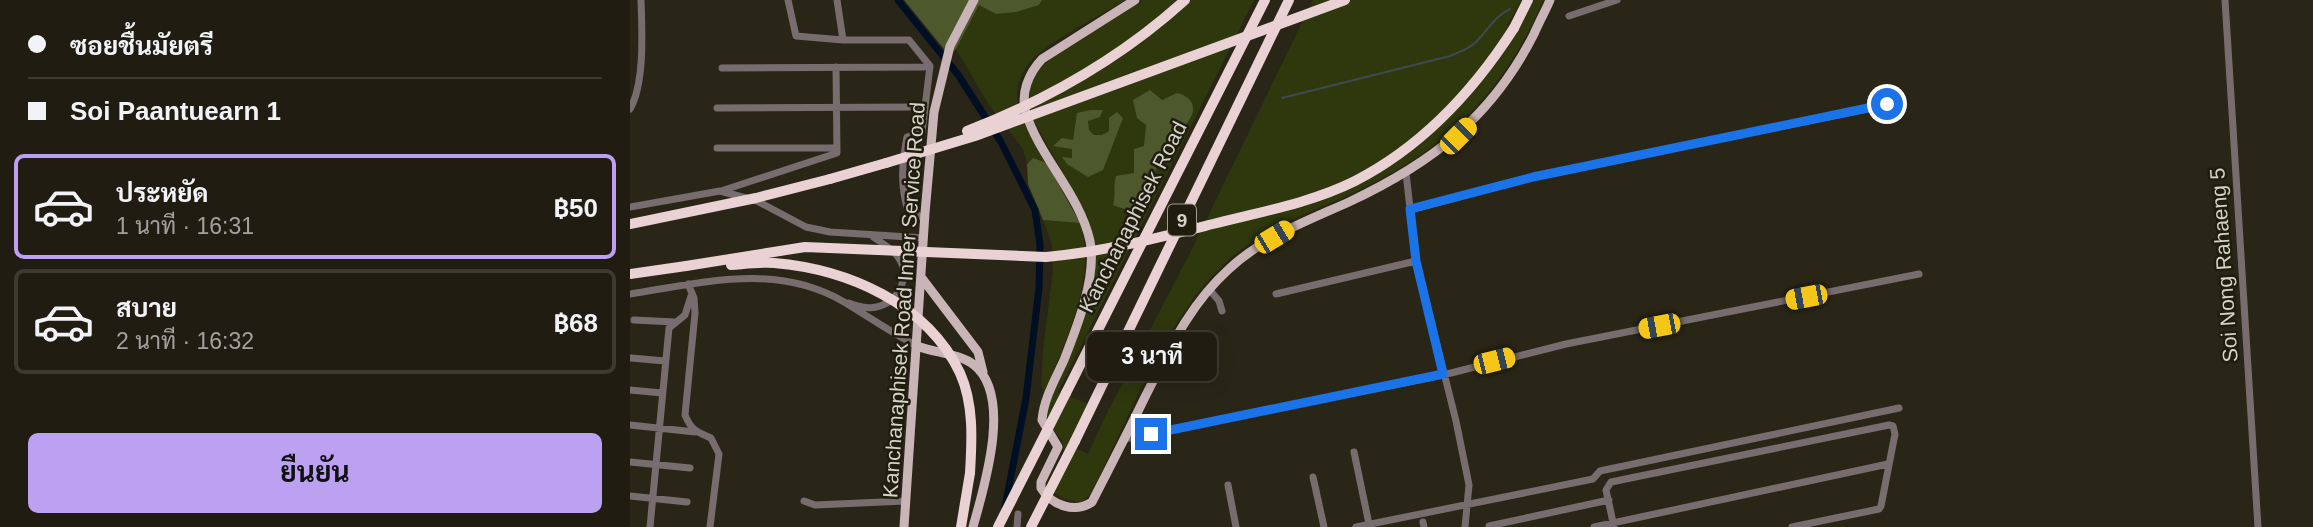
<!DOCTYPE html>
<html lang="th">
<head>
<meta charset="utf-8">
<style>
	body { margin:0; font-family:Helvetica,Sarabun,sans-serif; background:#2d291f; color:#f1f3f6; height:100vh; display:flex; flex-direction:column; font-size:26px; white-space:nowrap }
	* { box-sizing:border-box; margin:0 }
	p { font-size:23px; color:#a2a19f }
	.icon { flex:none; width:38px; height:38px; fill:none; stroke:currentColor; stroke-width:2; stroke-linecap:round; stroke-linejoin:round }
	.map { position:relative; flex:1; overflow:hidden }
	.details { display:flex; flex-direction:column; background:#201c11; width:630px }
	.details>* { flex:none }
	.banner { display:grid; align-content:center; height:154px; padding:0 28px; background:#201c11 }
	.end { position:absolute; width:32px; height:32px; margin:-16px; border:9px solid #1a73e8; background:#fff; box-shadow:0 0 0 4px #fff }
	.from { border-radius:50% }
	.bubble { position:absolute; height:49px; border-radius:10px; background:#201c11; box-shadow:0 4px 18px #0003,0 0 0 2px #3d3a31; font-size:23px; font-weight:700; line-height:49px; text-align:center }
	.car { position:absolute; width:21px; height:42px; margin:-21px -10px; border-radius:9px; box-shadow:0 0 5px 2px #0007; background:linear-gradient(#f5c518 24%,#345 0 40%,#f5c518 0 76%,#345 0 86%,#f5c518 0) }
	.banner b { display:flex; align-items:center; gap:24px; height:66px; font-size:26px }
	.banner b+b { border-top:2px solid #3d3a31 }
	.banner i { width:18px; height:18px; background:#f1f3f6 }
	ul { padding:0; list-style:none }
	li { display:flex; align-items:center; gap:21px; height:105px; margin:0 14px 10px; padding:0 14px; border:4px solid #3d3a31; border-radius:10px }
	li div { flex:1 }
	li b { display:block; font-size:26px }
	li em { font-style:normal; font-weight:700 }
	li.selected { border-color:#bca0f2 }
	li>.icon { width:63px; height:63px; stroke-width:1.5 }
	.cta { display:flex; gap:14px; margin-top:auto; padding:14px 28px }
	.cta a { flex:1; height:80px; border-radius:10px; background:#bca0f2; color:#111; font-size:28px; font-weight:700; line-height:80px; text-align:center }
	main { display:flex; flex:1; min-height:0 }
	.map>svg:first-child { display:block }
</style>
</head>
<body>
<main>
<section class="details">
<div class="banner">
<b><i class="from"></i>ซอยชื้นมัยตรี</b>
<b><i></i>Soi Paantuearn 1</b>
</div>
<ul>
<li class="selected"><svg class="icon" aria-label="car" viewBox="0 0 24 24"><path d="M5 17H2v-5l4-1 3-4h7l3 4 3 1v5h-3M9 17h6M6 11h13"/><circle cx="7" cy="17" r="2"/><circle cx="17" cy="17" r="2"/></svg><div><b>ประหยัด</b><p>1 นาที · 16:31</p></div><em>฿50</em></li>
<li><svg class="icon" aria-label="car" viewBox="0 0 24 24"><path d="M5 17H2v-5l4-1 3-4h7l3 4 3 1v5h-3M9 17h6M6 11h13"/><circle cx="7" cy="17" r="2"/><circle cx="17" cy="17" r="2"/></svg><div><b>สบาย</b><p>2 นาที · 16:32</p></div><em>฿68</em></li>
</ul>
<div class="cta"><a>ยืนยัน</a></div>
</section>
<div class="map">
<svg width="1683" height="527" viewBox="0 0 1683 527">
	<rect width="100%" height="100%" fill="#2a2617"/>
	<path fill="#2f370d" d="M412,0H495C470,16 417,42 399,63C393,70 387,84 387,93C386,114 407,145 417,163L403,158L397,164L393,149L359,105L326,49L349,5H409Z
		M513,0H624L428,392L458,404L439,444L458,454L477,413L563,247L683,0H892L877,25L888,31L904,0H913C874,94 813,152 721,194C678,213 631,230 596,262C531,323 501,417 460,494L451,503L432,498L416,486L434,451L432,441L417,422L418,406L438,361L464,248L457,216L404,121C394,95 399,76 421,58Z
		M413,220L450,223C468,277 435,343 414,393L411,385L413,350L423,271L422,245Z"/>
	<path fill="#4e582d" d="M274,0H412L409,5L386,12L366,14L349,5L326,49L319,55Z
		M520,90L532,100L547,93C556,95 564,100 563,111C561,122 539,146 532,156C525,168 521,184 520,198C502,208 505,214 483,205C486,194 483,186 486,176L504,173V149L514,146L516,125L507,118L503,100Z
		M460,110H473L470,117L458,121L459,130L464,135H472L479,131V118L487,112L493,118L473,170L458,177L437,164L432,157L442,158V149L423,146L432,138L443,140L447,113Z
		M403,158L417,163L450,223L413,220L398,184L397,164Z"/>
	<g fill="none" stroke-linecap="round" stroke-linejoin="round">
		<path stroke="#404a56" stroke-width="2" d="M652,98L820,56C829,52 839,49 846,42C858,30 865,16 880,9"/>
		<path stroke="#000f24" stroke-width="7" d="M268,0L329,76L371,142L405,210L410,244L409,288L396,398L375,507"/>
		<path stroke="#776d6e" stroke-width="7" d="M158,0L166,36L213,40H279L300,66L292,132L277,137C272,163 270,185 278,211L294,218
			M207,0L213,40
			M1595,0L1628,527
			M939,16L987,0
			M92,68L294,67
			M87,108L288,107
			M0,109C15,83 12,30 11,0
			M87,148H207
			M776,173L786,261L826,421L839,485L835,527
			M91,191L207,153L206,67
			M0,207L90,191L127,201L176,227L200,232L294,238
			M780,210L903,177L1257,105
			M58,284L64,298L65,313L55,415C61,430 67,432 81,438L89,454L80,527
			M579,289L589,301L592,311
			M0,294C72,283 146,262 214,302C239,317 262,333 287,346
			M646,294L786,261
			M218,303C229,306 239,310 250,306C270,300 281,275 268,257C263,249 250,242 242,236
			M4,320L45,322
			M1,358L35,361
			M0,390L32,393
			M0,425L65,432
			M494,439L813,375L936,344L1289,274
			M724,452L739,524
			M0,462L60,468
			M683,477L694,527
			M598,485L606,527
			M0,496L57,502
			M174,501L185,505L276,501
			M793,522L794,527
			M859,526L979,500
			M20,527L39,328L55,315L61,296
			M387,527L388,514
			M726,527L963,479L970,471L1269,408
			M964,527L1258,464
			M984,527L976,490L981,482L1259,425L1263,426L1265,434L1251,506L1249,509L1162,527"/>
		<path stroke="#c9b5b7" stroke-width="9" d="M505,0L412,59C399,73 390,93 396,113C409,156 450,195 460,241C467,277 447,327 434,360C425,380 414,398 412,420L428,447L411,482V488C421,505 445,514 462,502C480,467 498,432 515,397C539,350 559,305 599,269C633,237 677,221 719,202C802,163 862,117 904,34C909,22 915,12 920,0
			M291,277L348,352L353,372
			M287,346C305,353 331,354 344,365C383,396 354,487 343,527
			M274,527L295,213L304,112L320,46L344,0"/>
		<path stroke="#e9d1d4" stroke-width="10" d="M884,28L898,0
			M200,179L256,163
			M0,274L56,266
			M436,393L635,0
			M445,441L659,0
			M331,527L340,473"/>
		<path stroke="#e9d1d4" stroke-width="10" d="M337,131C417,100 491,58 555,0
			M256,163L345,136L715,0
			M0,224L126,198L200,179
			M101,265C115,264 130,262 144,263C217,269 297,303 330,373C344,404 342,440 340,473
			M56,266L175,247L416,257C473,252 527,238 583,224C630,212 681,203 725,181C793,146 843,92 884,28
			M368,527L436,393
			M401,527L445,441"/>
	</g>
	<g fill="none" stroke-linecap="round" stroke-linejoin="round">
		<path stroke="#1a73e8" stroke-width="9" d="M521,434L813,374L786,261L780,209L903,177L1257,104"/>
	</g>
	<g text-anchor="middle" stroke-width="5" stroke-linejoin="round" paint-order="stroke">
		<rect fill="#201d0e" stroke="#9f9c91" stroke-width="2" x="538" y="204.5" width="28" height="31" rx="5"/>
		<g font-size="19" font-weight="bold" fill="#d5d3c9">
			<text x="552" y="227">9</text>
		</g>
		<g font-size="21" fill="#d5d3c9" stroke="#201d0e">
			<text transform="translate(503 217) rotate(-63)" y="7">Kanchanaphisek Road</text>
			<text transform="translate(1594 265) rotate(-94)" y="7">Soi Nong Rahaeng 5</text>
			<text transform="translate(274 300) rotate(-86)" y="7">Kanchanaphisek Road Inner Service Road</text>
		</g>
	</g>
</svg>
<i class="end from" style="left:1257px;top:104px"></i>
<i class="end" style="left:521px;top:434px"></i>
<div class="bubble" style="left:457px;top:332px;width:130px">3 นาที</div>
<i class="car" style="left:828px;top:136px;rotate:45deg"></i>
<i class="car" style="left:644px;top:237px;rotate:59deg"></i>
<i class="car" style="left:1176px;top:297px;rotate:259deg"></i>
<i class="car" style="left:1029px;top:326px;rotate:259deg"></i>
<i class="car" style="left:864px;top:361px;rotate:76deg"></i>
</div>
</main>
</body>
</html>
